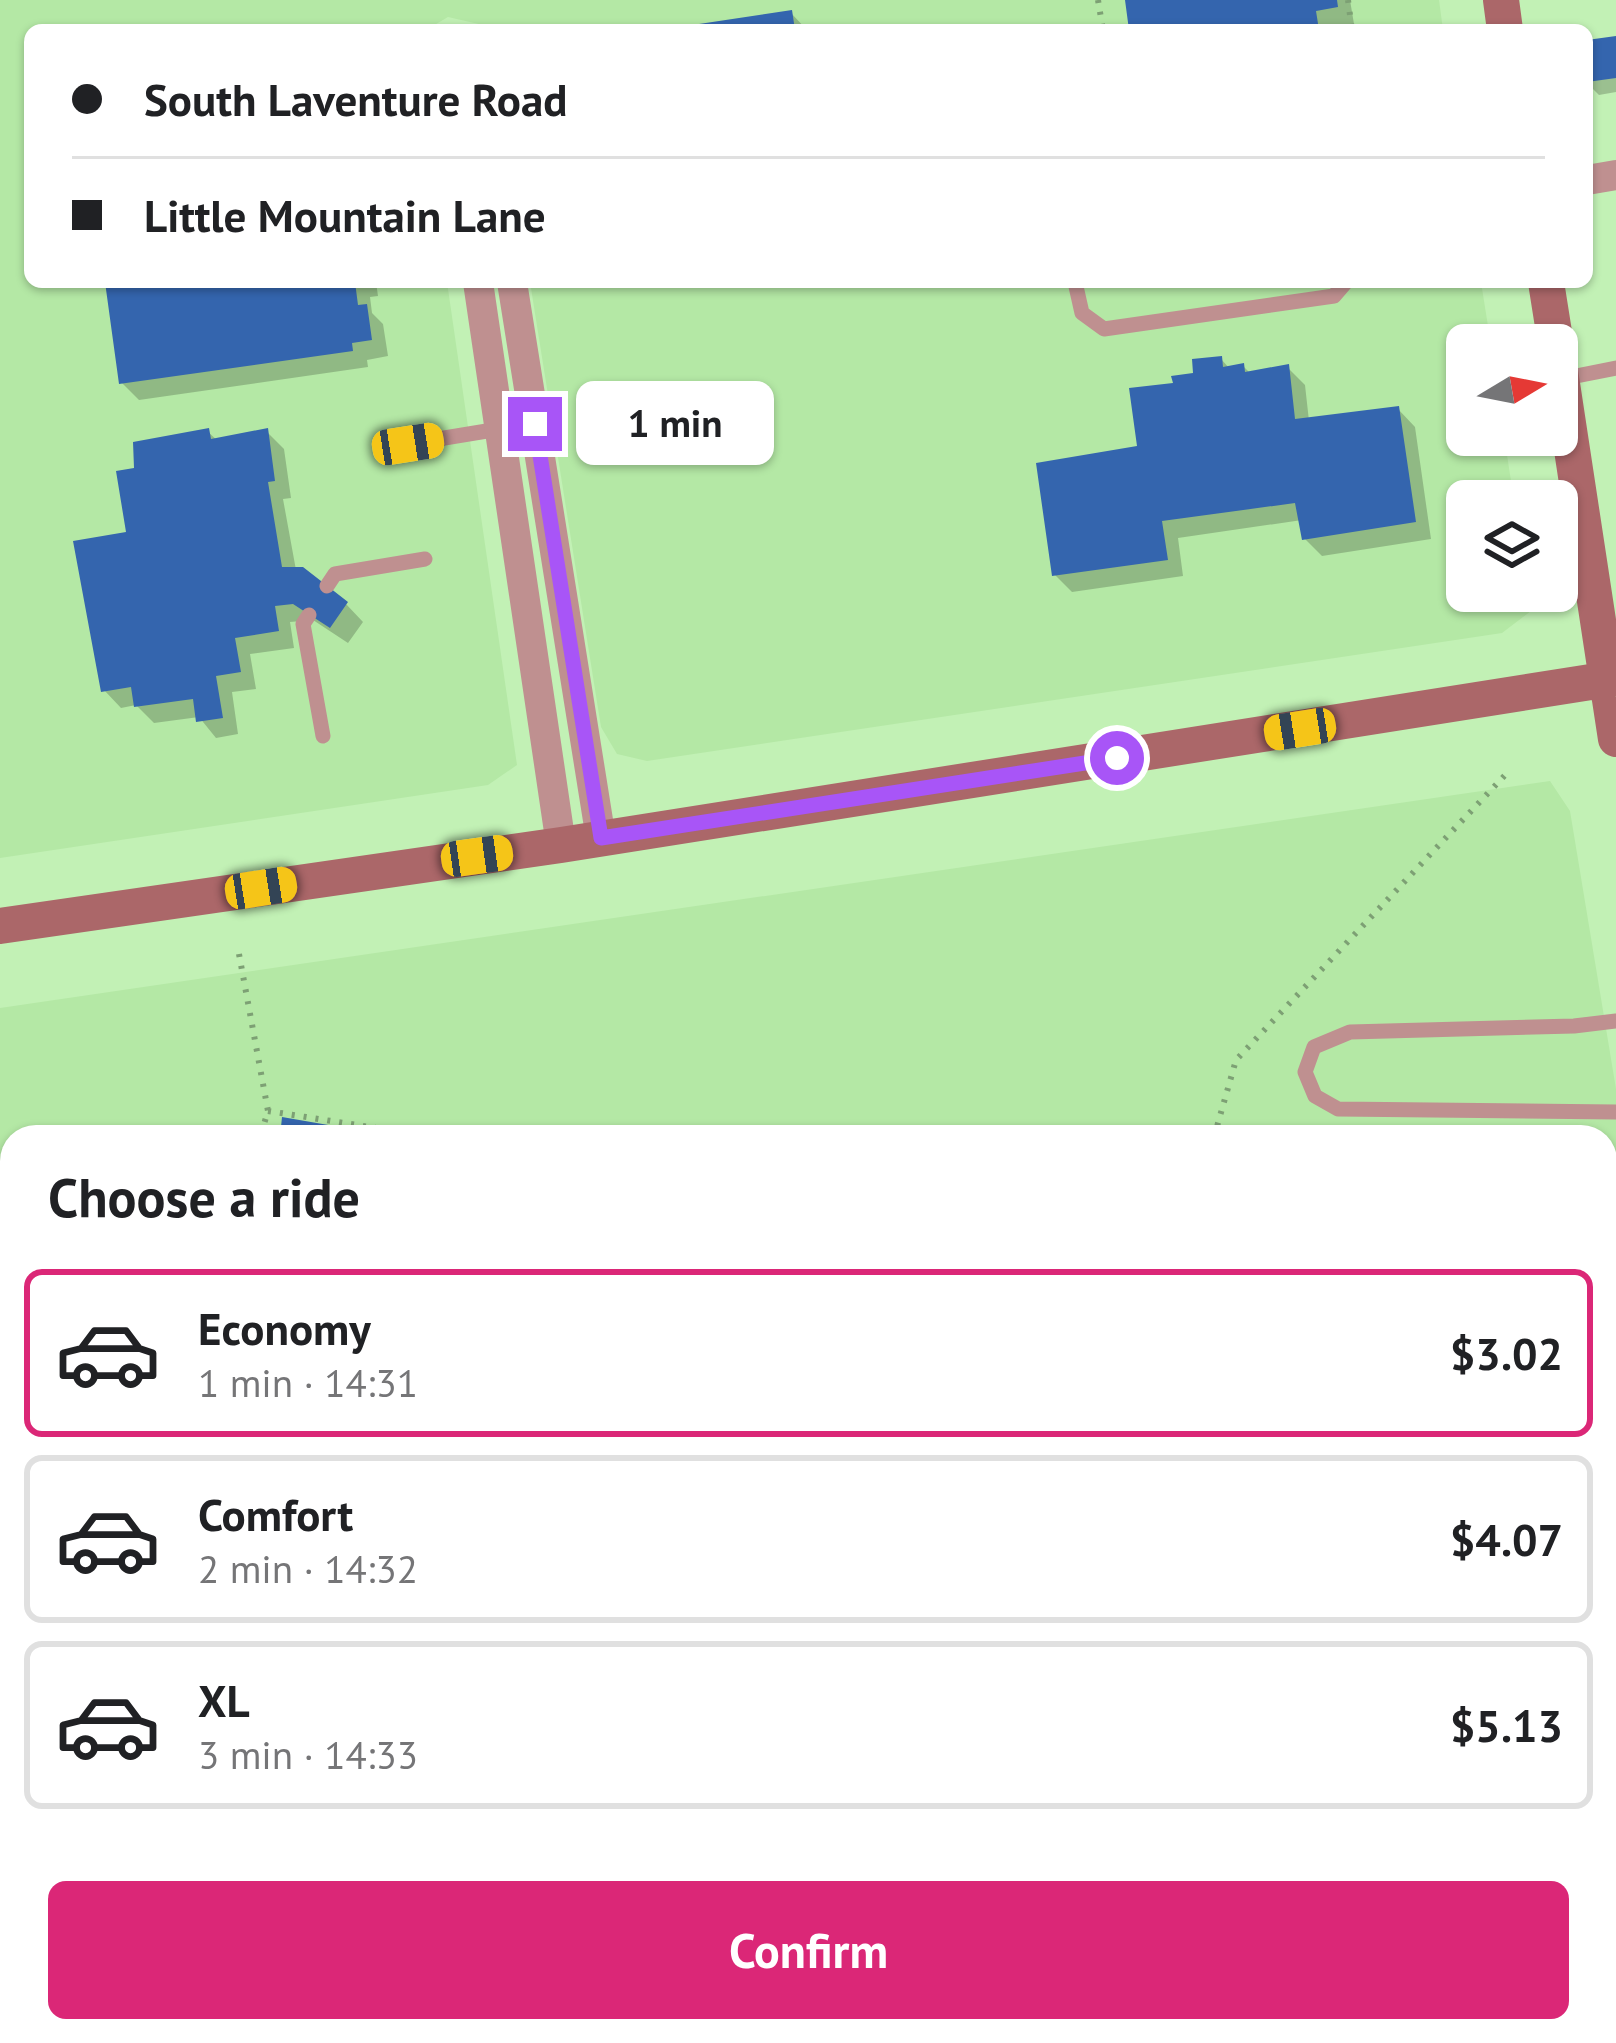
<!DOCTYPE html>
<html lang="en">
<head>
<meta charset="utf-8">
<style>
	body { margin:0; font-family:"PT Sans",sans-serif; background:#f6f6f6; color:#202124; height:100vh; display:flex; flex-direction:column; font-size:45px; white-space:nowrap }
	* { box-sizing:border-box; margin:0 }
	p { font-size:39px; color:#757577 }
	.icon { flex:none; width:66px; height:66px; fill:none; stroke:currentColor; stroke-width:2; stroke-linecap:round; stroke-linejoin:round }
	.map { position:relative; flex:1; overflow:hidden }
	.side { position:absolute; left:0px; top:1125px; width:1617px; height:918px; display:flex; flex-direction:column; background:#fff; border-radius:36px 36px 0 0; box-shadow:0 3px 9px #0004 }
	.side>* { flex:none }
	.banner { position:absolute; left:24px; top:24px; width:1569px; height:264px; border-radius:18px; box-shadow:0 3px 9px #0004; display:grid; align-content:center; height:264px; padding:0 48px; background:#fff }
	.needle { width:78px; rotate:80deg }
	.controls { position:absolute; left:1446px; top:324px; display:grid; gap:24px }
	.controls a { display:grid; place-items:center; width:132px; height:132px; border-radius:18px; background:#fff; box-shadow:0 3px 9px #0004; font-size:60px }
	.end { position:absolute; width:54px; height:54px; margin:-27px; border:15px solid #a855f7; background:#fff; box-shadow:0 0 0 6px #fff }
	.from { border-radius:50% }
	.bubble { position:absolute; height:84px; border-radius:18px; background:#fff; box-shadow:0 3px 9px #0004; font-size:39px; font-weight:700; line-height:84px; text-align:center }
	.car { position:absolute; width:36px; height:72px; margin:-36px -18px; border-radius:15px; box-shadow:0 0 9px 3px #0007; background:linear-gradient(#f5c518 24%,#345 0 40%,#f5c518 0 76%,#345 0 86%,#f5c518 0) }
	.banner b { display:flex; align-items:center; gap:42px; height:114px; font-size:45px }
	.banner b+b { border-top:3px solid #e0e0e0 }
	.banner i { width:30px; height:30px; background:#202124 }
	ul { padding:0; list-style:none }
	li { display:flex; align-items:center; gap:36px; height:168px; margin:0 24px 18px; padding:0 24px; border:6px solid #e0e0e0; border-radius:18px }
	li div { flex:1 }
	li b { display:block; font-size:45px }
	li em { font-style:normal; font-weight:700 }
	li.on { border-color:#db2777 }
	li>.icon { width:108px; height:108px; stroke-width:1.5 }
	h2 { padding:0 48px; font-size:54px; line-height:144px }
	.primary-button { display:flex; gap:24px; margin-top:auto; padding:24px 48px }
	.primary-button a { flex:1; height:138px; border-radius:18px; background:#db2777; color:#fff; font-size:48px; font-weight:700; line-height:138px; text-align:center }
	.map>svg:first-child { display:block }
</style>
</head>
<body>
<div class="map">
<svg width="1616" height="2043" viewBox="0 0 1616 2043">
	<rect width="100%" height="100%" fill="#c2f1b5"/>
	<path fill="#b4e8a5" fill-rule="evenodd" d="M0,0H1439L1443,30H505L448,17L426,30H30V282H447L517,765L488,785L0,858Z
		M530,282H1481L1491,345H1467V435H1504L1514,501H1467V591H1528L1531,611L1502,633L647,761L617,754L601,727Z
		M1550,781L1570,811L1616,1089V2043H0V1008ZM12,1137H1605V2031H12Z"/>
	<path fill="#a8ce9d" d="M1605,1931L1616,2000V2043H528L526,2031H1605Z"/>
	<path fill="#87c574" d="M12,1933V2031H444L446,2043H0V1934Z"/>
	<path fill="#0003" d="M1128,0H1350L1354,24L1332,27V30H1133Z
		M791,13L807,30H682Z
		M651,25L656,30H622Z
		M1616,39V92L1599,95L1587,83V43Z
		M108,282H376L378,296L370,297L372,313L383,324L388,356L367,360L368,367L139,400L122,383Z
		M1221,359L1230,369L1243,366L1251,374L1288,368L1305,385L1309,421L1398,409L1415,427L1431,539L1322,556L1305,539L1302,520L1178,538L1183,576L1072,592L1055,575L1140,449L1176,385L1196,376Z
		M208,432L218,441L267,432L284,449L291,498L283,499L296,570L346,604L363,622L348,643L313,620L290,622L294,648L250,654L256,689L232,692L238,734L216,738L199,717L154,723L136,705L121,708L104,690L137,471Z"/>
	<path fill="#3465ae" d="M1125,0H1337L1338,7L1316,11L1319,30H1129Z
		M792,10L795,30H679V27Z
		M1616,36V78L1587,82V40Z
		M105,282H355L358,305L367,304L372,340L352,343L353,351L119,384Z
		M1222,356L1223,367L1244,363L1245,372L1289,364L1295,419L1399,406L1416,522L1302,540L1295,503L1162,521L1168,560L1052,576L1036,463L1137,446L1129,388L1173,383L1171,376L1193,373L1192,359Z
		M209,428L211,439L268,428L275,481L268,482L282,567H303L348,602L330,628L293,604L275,606L279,631L235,638L241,672L216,676L223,718L196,722L193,699L134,707L131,687L101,692L73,541L126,532L116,471L134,468L133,442Z
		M282,1117L386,1135V1137H280Z"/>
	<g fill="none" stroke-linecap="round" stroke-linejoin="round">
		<path stroke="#7da074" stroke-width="6" stroke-dasharray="3 9" stroke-linecap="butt" d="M1098,0L1103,30
			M1348,0L1352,30
			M239,954L268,1111L260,1137
			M268,1111L433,1137
			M1214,1137L1236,1060L1508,772
			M1605,1153H1616
			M1605,1865L1616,1933
			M509,2031L511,2043"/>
		<path stroke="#bf9090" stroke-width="15" d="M1075,282L1082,313L1104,329L1334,296L1346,282
			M1561,379L1616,368
			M408,444L499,429
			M327,586L335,574L425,559
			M309,615L303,624L323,736
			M1616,1021L1574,1026L1350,1032L1314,1047L1305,1072L1315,1096L1338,1109L1616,1112
			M0,1546L12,1557
			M1605,1584L1616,1582"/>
		<path stroke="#bf9090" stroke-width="30" d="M1587,180L1616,175
			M478,282L561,845
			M512,282L601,839"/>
		<path stroke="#ab6769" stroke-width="36" d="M1501,0L1505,30
			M1546,282L1556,345
			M1557,351L1616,739
			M0,926L561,845L1616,678"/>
	</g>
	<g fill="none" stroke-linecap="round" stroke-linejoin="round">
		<path stroke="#a855f7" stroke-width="15" d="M535,424L601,838L1117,758"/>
	</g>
</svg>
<div class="controls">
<a><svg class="needle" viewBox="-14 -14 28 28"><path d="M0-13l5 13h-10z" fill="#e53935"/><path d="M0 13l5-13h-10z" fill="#757577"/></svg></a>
<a><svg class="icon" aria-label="layers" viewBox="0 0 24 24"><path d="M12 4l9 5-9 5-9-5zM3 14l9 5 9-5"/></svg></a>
</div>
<i class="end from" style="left:1117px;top:758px"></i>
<i class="end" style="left:535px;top:424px"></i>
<div class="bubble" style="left:576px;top:381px;width:198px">1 min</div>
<i class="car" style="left:408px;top:444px;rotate:81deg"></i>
<i class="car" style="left:1300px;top:729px;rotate:261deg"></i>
<i class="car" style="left:477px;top:856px;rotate:82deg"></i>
<i class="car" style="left:261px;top:888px;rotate:81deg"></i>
<div class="banner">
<b><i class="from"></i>South Laventure Road</b>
<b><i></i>Little Mountain Lane</b>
</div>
<section class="side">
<h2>Choose a ride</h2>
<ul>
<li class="on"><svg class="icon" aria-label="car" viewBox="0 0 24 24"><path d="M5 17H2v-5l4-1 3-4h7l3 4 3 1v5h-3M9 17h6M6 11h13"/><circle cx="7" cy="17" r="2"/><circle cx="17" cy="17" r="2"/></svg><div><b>Economy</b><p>1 min · 14:31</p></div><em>$3.02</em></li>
<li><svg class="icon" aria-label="car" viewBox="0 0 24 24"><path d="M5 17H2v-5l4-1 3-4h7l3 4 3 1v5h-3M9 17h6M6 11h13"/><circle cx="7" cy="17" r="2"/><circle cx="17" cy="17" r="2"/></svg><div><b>Comfort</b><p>2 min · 14:32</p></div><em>$4.07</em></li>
<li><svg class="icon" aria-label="car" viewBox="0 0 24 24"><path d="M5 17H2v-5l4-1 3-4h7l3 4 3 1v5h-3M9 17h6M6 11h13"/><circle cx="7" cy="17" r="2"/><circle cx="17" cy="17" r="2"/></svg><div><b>XL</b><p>3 min · 14:33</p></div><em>$5.13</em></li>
</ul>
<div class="primary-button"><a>Confirm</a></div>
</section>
</div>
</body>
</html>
